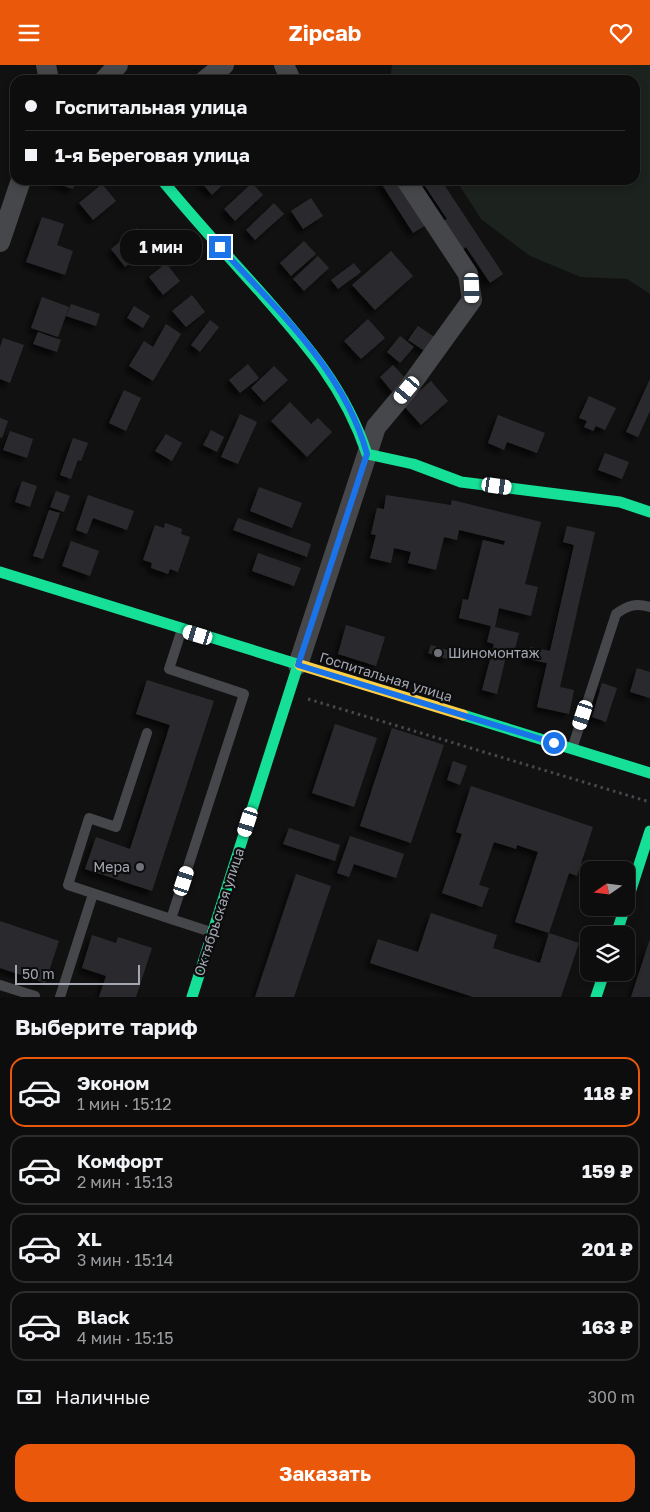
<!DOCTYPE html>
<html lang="ru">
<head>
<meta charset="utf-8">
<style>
	body { margin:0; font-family:"Golos Text",sans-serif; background:#161617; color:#f1f3f6; height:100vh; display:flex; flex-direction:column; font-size:19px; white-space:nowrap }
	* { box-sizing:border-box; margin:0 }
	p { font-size:16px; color:#9a9c9e }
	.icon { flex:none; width:28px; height:28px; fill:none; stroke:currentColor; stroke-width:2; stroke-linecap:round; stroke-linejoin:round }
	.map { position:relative; height:932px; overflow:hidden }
	.drawer { display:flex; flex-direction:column; background:#0d0d0e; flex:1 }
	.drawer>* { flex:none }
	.banner { position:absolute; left:10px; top:10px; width:630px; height:110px; border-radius:15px; box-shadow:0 2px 8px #0003,0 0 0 1px #2d2d2e; display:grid; align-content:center; height:110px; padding:0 15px; background:#0d0d0e }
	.needle { width:32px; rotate:256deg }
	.controls { position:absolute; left:580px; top:796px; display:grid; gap:10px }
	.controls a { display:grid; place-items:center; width:55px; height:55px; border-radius:10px; background:#0d0d0e; box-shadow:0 2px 8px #0003,0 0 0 1px #2d2d2e; font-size:25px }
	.scale { position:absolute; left:15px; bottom:12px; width:125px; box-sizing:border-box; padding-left:5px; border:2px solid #a3a7b2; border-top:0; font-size:14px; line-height:18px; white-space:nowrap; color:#a3a7b2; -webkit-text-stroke:4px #0c0c0d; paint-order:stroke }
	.end { position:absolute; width:22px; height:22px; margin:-11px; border:6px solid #1a73e8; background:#fff; box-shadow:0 0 0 2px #fff }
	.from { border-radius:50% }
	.bubble { position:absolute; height:35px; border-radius:15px; background:#0d0d0e; box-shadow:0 2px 8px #0003,0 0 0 1px #2d2d2e; font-size:16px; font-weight:700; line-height:35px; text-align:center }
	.car { position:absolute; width:15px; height:30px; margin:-15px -8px; border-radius:6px; box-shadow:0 0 4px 1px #0007; background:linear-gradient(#fff 24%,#345 0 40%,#fff 0 76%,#345 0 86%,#fff 0) }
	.banner b { display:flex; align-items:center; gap:18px; height:48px; font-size:19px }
	.banner b+b { border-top:1px solid #2d2d2e }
	.banner i { width:12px; height:12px; background:#f1f3f6 }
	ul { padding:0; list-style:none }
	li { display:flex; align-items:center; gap:15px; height:70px; margin:0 10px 8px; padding:0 5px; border:2px solid #2d2d2e; border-radius:15px }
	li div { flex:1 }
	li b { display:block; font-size:19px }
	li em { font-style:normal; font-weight:700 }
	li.current { border-color:#ea580c }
	li>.icon { width:45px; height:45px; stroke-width:1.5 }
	h2 { padding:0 15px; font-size:22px; line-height:60px }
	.pay { display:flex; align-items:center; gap:12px; height:55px; padding:0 15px; font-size:19px }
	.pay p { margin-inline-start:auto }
	.action { display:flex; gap:10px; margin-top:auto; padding:10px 15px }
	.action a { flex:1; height:58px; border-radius:15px; background:#ea580c; color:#fff; font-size:20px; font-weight:700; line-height:58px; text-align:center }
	header { display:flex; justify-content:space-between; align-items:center; height:65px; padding:0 15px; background:#ea580c; color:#fff; font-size:22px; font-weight:700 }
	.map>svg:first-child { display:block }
</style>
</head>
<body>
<header><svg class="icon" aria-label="menu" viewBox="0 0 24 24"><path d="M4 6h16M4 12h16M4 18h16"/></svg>Zipcab<svg class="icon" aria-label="heart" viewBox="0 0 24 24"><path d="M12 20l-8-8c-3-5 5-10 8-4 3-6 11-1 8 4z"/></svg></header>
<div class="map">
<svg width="650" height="932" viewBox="0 0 650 932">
	<defs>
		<filter id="shadow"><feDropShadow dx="-4.5" dy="4.5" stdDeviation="2.5" flood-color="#0009"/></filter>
	</defs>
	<rect width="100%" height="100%" fill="#111112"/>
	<path fill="#1c221d" d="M392,0H650V229L627,214L581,212L530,191L481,154L456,115H635V15H390Z"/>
	<path fill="#2c2c2d" filter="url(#shadow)" d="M53,115H76L73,124L52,117Z
		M199,115H228L212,130Z
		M379,115H397L426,160L413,168Z
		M421,115H441L503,209L490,218L466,182L461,186L442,157L447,154Z
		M252,118L263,130L235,156L224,144Z
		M102,119L116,136L93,155L79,138Z
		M311,133L323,151L303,164L291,146Z
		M274,138L284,149L255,175L246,165Z
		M42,152L64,159L57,180L73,186L65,210L26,197Z
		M137,163L151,181L125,202L111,184Z
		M304,176L316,189L291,211L280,198Z
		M391,186L413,211L375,245L352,220Z
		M318,191L329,203L304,226L293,214Z
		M166,198L180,216L163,230L149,212Z
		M354,198L361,207L338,224L331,215Z
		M192,230L205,247L186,262L172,246Z
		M42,232L69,242L58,272L31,263Z
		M71,239L100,249L96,261L66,251Z
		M134,241L150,251L143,263L127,253Z
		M368,254L385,273L361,294L344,276Z
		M210,255L219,262L200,287L191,280Z
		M166,259L181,269L153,316L129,301L144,276L153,282Z
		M418,261L436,273L426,287L408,275Z
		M38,267L61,275L57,287L33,279Z
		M400,271L414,282L400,298L387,287Z
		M3,273L24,280L10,318L0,314V282Z
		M248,299L259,313L240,328L229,315Z
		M393,300L407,315L393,328L380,312Z
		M274,301L288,315L264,337L251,323Z
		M650,314V346L638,372L626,367Z
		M431,316L448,336L421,360L403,340Z
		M124,325L141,333L126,366L109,358Z
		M589,331L616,343L605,365L596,361L593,366L584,362L587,356L579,353Z
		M290,337L311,359L318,353L332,367L307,392L271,356Z
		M240,349L257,357L238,399L221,392Z
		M498,350L545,368L537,388L507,377L504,385L488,378Z
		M0,353L8,356L2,373L0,372Z
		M211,365L224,372L217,387L203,380Z
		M10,366L33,374L27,393L3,385Z
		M166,369L182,378L172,396L155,386Z
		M73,373L88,378L81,396L78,395L71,414L60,410Z
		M605,388L629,397L622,414L598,405Z
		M22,416L37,421L30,442L15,437Z
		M259,422L302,438L292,463L250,446Z
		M56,426L70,431L64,447L50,442Z
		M88,430L134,446L127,465L93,453L87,469L76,465Z
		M386,430L451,440L452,435L541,457L525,519L538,522L531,551L499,543L495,562L519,568L515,584L508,583L497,629L482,625L494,579L487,577L491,561L459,553L463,534L468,535L483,475L504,480L505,476L459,465L457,475L444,472L436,505L408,498L411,487L394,483L391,498L370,493L376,470L371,469L377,443L384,444Z
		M49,445L60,448L43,494L33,491Z
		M238,453L311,479L307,492L233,465Z
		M165,458L182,464L181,469L190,472L178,507L170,504L168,509L151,503L152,498L143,495L155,460L164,463Z
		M567,461L595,467L560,622L574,625L569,649L537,642L547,598L527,594L530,582L550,586L574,480L563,477Z
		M71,476L99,486L90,511L62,501Z
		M258,488L301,503L294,521L252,506Z
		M346,560L385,572L376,601L338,589Z
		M431,580L450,586L447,594L428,588Z
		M637,603L650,607V633L630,627Z
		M147,615L214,636L152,826L85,804L96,772L130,784L170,660L136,649Z
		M602,618L617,623L606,657L592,652Z
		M335,659L377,673L354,742L312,728Z
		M392,663L444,680L411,778L360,761Z
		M453,696L467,701L460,720L447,715Z
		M471,721L593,762L577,811L569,808L549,868L515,857L538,787L517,780L516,784L494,777L479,820L489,823L482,842L442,828L462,769L456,767Z
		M289,763L340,780L335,796L283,779Z
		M350,771L404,789L396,813L354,799L349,812L337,808Z
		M296,809L331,821L294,932H255Z
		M431,848L497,870L493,883L540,898L549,868L579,878L561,932H473L370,898L378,874L418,887Z
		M0,856L59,876L45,918L0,903Z
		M92,870L116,878L118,872L152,883L136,932H99L106,911L82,903Z
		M650,875V932H631L650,874Z"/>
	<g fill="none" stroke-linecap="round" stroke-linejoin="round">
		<path stroke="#47484c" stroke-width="3" stroke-dasharray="2.5 4" stroke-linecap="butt" d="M308,634L650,737"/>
		<path stroke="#46474a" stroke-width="10" d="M182,564L169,604L244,629L171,854L211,867
			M147,668L116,762L89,753L68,820L171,854
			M572,684L616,549C628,540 636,538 650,542
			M0,920L35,931
			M60,932L93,829"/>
		<path stroke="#46474a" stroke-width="20" d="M46,0L49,15
			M284,0L291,15
			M104,15L118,0
			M205,15L224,0
			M0,177L21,115
			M298,600L376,362L407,325L472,235L468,209L406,115"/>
		<path stroke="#16e098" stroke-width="11" d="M162,115C194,154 228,191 262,229C307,280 345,323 367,389L413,399L461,417L620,437L650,447
			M0,507L300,600
			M463,650L650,708
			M626,840L650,766
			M616,870L625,842
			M192,932L298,600
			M596,932L604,908"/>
		<path stroke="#ffcf43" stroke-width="11" d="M300,600L463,650"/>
	</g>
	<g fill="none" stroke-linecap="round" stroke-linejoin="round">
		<path stroke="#1a73e8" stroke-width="6" d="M220,182C276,244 344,305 367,389L298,600L554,678"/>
	</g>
	<g fill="#70727a" stroke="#0c0c0d" stroke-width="2">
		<circle cx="438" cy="588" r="5"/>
		<circle cx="140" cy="802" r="5"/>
	</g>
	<g text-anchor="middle" stroke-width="4.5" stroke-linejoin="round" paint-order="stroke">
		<g font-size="14" fill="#a3a7b2" stroke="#0c0c0d" text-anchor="start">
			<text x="448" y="593">Шиномонтаж</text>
			<text x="130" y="807" text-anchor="end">Мера</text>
		</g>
		<g font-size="14" fill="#a3a7b2" stroke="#0c0c0d">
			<text transform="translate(386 612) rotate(17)" y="5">Госпитальная улица</text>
			<text transform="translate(219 847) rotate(-72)" y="5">Октябрьская улица</text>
		</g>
	</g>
</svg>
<div class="controls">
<a><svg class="needle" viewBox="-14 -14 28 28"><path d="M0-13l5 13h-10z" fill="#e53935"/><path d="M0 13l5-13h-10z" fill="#9a9c9e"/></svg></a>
<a><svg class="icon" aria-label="layers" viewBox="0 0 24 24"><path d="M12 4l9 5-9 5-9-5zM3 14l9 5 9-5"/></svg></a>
</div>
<div class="scale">50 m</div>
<i class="end from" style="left:554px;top:678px"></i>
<i class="end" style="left:220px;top:182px"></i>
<div class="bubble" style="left:120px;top:165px;width:82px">1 мин</div>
<i class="car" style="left:472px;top:223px;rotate:178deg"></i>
<i class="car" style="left:407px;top:325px;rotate:220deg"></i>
<i class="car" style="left:497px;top:421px;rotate:98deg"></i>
<i class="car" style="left:198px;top:570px;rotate:287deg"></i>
<i class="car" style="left:583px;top:650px;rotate:198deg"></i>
<i class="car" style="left:248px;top:757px;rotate:198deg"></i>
<i class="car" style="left:184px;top:816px;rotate:18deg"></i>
<div class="banner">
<b><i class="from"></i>Госпитальная улица</b>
<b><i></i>1-я Береговая улица</b>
</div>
</div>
<section class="drawer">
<h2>Выберите тариф</h2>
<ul>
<li class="current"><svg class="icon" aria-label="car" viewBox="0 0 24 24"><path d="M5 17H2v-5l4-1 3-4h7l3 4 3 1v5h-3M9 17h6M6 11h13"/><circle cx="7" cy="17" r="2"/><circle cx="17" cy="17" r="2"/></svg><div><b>Эконом</b><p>1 мин · 15:12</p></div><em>118 ₽</em></li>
<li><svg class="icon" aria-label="car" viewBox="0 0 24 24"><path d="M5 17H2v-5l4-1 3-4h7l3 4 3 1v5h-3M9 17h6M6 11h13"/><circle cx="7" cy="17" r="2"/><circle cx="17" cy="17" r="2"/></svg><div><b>Комфорт</b><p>2 мин · 15:13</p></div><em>159 ₽</em></li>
<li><svg class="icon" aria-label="car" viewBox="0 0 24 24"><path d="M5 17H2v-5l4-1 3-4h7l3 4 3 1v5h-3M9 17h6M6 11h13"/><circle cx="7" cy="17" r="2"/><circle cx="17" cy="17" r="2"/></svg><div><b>XL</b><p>3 мин · 15:14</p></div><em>201 ₽</em></li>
<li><svg class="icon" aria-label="car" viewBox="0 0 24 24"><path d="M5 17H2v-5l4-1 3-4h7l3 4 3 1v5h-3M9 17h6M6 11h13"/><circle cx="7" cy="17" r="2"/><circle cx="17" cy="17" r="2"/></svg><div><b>Black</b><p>4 мин · 15:15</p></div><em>163 ₽</em></li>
</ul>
<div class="pay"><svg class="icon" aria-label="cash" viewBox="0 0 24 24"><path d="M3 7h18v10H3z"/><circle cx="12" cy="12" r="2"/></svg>Наличные<p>300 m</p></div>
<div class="action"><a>Заказать</a></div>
</section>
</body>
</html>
